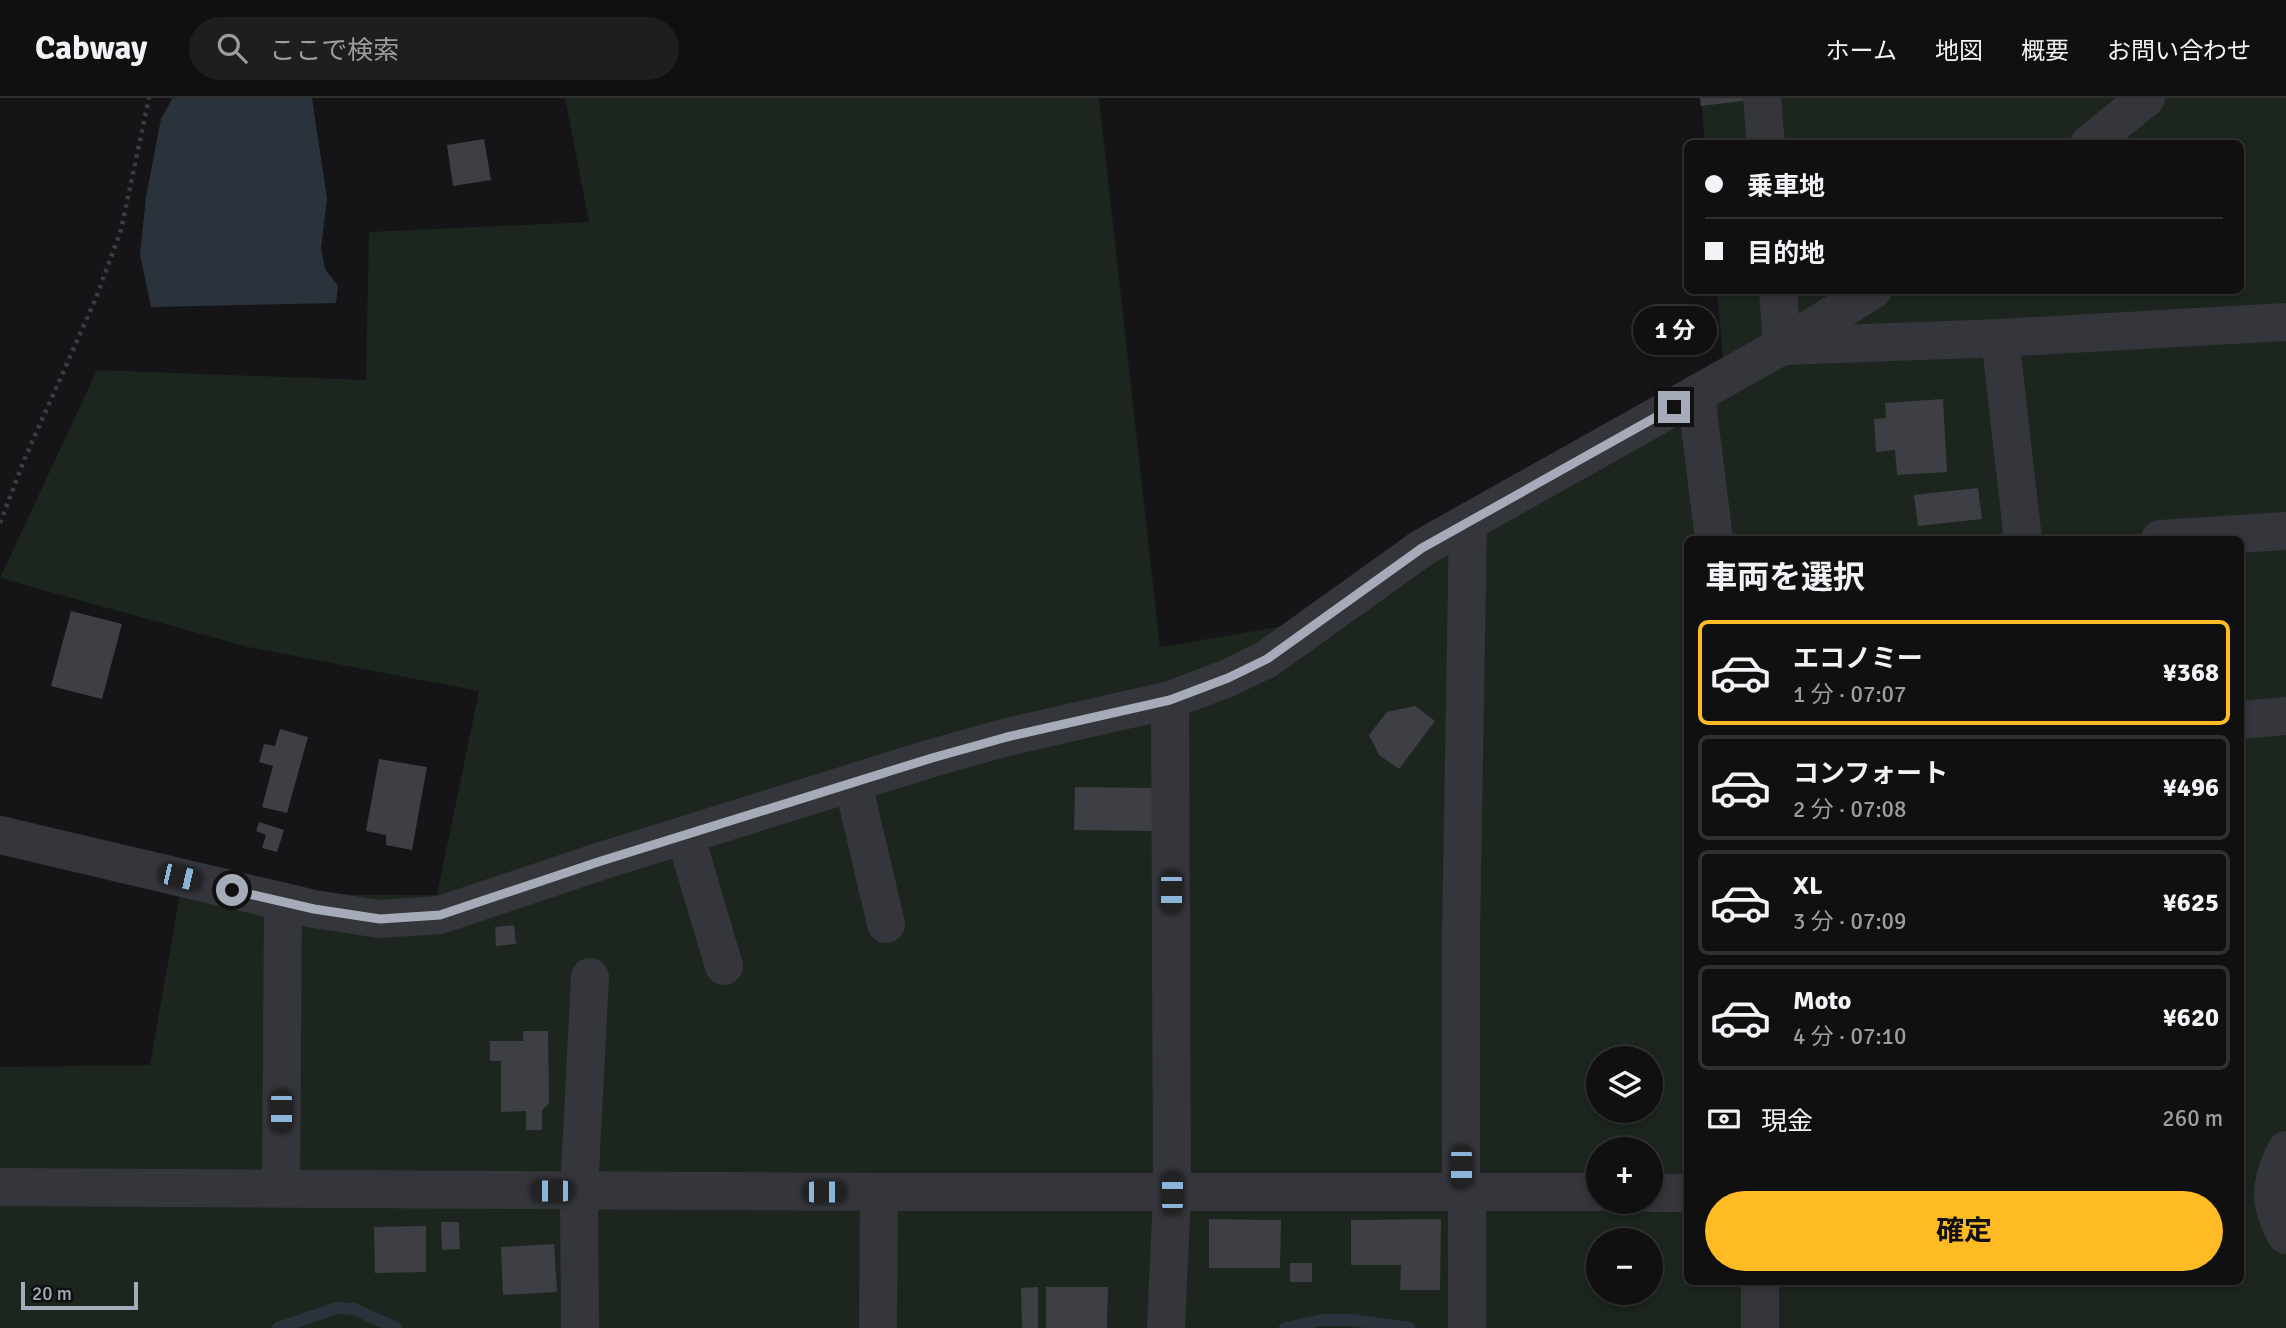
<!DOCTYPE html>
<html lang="ja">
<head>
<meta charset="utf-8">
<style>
	body { margin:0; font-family:Signika,"Noto Sans JP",sans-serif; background:#1e1e1f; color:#f1f3f6; height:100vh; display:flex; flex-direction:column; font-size:26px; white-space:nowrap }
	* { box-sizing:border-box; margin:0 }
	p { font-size:23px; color:#9c9d9f }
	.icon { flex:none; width:38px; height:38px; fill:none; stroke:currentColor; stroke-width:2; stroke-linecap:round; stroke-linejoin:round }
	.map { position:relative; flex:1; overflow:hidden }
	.details { position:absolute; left:1684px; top:438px; width:560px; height:749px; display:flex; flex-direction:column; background:#101011; border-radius:10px; box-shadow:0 4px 10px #0003,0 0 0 2px #303031 }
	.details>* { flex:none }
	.banner { position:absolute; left:1684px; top:42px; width:560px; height:154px; border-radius:10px; box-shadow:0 4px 10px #0003,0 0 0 2px #303031; display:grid; align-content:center; height:154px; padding:0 21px; background:#101011 }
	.fabs { position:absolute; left:1586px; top:948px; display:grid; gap:14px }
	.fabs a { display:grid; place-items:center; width:77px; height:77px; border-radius:50%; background:#101011; box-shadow:0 4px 10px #0003,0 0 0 2px #303031; font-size:35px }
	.scale { position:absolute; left:21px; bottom:18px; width:117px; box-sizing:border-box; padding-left:7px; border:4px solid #a5abb8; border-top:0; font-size:19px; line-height:24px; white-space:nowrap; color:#a5abb8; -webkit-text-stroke:5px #101012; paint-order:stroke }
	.end { position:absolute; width:32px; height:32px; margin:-16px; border:9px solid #a5abb8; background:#111; box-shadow:0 0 0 4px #111 }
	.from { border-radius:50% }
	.bubble { position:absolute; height:49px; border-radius:24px; background:#101011; box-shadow:0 4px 10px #0003,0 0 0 2px #303031; font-size:23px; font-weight:700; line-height:49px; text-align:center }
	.car { position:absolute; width:21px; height:42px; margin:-21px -10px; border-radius:9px; box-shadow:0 0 5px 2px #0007; background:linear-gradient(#222 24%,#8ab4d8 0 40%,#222 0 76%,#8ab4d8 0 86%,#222 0) }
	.banner b { display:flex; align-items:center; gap:24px; height:66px; font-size:26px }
	.banner b+b { border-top:2px solid #303031 }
	.banner i { width:18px; height:18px; background:#f1f3f6 }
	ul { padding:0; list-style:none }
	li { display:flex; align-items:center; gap:21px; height:105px; margin:0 14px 10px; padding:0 7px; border:4px solid #303031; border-radius:10px }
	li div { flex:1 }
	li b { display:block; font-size:26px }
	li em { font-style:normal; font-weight:700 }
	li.current { border-color:#ffbb24 }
	li>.icon { width:63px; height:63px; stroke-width:1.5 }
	h2 { padding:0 21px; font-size:32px; line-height:84px }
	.pay { display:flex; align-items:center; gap:18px; height:77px; padding:0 21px; font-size:26px }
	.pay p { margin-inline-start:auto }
	.primary-button { display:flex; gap:14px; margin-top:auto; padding:14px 21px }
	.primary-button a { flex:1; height:80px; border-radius:42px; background:#ffbb24; color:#111; font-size:28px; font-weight:700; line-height:80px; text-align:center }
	header { display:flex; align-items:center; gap:42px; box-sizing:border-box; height:98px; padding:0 35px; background:#101011; border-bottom:2px solid #303031 }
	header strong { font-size:33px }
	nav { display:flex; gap:38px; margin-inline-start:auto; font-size:24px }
	.search { width:490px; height:63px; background:#1e1e1f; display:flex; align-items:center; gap:18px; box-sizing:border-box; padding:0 24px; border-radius:38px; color:#9c9d9f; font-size:26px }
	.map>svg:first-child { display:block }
</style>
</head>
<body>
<header>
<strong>Cabway</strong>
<div class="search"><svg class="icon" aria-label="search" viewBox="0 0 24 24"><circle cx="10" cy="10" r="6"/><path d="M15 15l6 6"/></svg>ここで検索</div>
<nav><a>ホーム</a><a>地図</a><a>概要</a><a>お問い合わせ</a></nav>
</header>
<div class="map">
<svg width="2286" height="1230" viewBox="0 0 2286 1230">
	<rect width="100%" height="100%" fill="#151517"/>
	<path fill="#1c251e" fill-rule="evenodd" d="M565,0H1099L1160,549L1289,527L1723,263L1717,193L2240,192V46L1705,45L1701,0H2286V1230H0V969L150,967L180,796L437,797L479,593L248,549L0,480L97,272L366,282L369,134L589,124ZM1687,441H2240V1183H1687ZM1598,961H1650V1013H1598ZM1598,1052H1650V1104H1598ZM1598,1143H1650V1195H1598Z"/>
	<path fill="#2a333c" d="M175,0H312L327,101L321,150L325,171L338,188L336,205L151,209L140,157L146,99L161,21L172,1Z"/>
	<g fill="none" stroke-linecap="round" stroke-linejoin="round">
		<path stroke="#2a333c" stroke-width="12" d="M278,1230L337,1210L354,1211L396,1230
			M1285,1230L1322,1222H1352L1409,1230"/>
	</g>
	<path fill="#3e3f44" d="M1700,0H1743V3L1701,8Z
		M484,41L491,82L453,88L447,47Z
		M1943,301L1947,374L1897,377L1895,352L1876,354L1874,321L1886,320L1885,305Z
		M1978,390L1982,421L1918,428L1914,397Z
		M71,513L122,526L102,601L51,588Z
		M1415,608L1435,623L1399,671L1379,657L1369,637L1387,614Z
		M280,631L308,639L287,715L262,709L273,668L259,664L264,646L275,648Z
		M379,661L427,669L412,752L386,747V737L366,733Z
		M1075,689L1153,690L1152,733L1074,732Z
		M259,724L284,732L277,754L262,750L266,737L256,733Z
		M514,827L516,846L496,848L495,829Z
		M523,933H548L549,1005L542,1012V1032H526V1013L501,1014V963H490V943H523Z
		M1209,1121L1281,1122L1280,1170H1209Z
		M1441,1121L1440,1192H1400L1401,1167H1351V1122Z
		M441,1124H459L460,1151L442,1152Z
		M426,1128V1174L375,1175L374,1129Z
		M554,1146L557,1194L503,1197L501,1149Z
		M1290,1165H1312V1184H1290Z
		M1038,1189V1230H1022L1021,1190Z
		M1046,1189H1108L1107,1230H1046Z"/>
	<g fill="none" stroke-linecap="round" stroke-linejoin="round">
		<path stroke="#3b3d43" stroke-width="4.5" stroke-dasharray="3.5 5" stroke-linecap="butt" d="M0,425L25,360L96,200L121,132L149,0"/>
		<path stroke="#35363c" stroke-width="38" d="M1762,0L1766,46
			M2089,46L2146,0
			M1778,192L1782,248
			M2000,240L2023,441
			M1784,248L2000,240L2286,224
			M1696,296L1714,441
			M2160,441L2286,433
			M2240,622L2286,618
			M853,685L886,826
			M0,737L314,811L379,821L440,817L598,764L932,660L1007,639L1170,602L1228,580L1267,561L1422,450L1782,248L1873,192
			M685,737L724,868
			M2286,1052C2270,1084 2268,1105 2286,1137
			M0,1089L879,1094H1598
			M281,1091L283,804
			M1467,1094V1230
			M1461,1095V836L1468,424
			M1650,1095H1687
			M1760,1183V1230
			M580,1230L579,1093L590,879
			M878,1230L879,1094
			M1166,1230L1172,1095L1170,602"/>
	</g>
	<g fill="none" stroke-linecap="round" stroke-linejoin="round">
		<path stroke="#a5abb8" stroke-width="9" d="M232,792L314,811L380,821L440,817L598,764L932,660L1007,639L1170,602L1228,580L1267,561L1422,450L1674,309"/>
	</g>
</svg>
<div class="fabs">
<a><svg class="icon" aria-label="layers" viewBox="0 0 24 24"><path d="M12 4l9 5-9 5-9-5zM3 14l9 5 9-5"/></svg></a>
<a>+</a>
<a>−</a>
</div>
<div class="scale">20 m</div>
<i class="end from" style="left:232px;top:792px"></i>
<i class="end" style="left:1674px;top:309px"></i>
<div class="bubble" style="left:1633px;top:208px;width:84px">1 分</div>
<i class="car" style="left:180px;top:779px;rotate:103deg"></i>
<i class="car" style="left:1171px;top:794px;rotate:180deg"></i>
<i class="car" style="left:281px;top:1013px;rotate:180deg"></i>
<i class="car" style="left:1461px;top:1069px;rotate:180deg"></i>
<i class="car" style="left:552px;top:1093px;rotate:270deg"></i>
<i class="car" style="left:824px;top:1094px;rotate:90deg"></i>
<i class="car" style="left:1172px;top:1095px;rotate:0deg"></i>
<div class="banner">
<b><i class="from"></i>乗車地</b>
<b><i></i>目的地</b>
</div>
<section class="details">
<h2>車両を選択</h2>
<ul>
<li class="current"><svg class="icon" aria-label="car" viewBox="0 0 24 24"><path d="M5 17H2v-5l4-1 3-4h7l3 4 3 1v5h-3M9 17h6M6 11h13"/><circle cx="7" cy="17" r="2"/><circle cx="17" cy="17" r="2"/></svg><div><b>エコノミー</b><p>1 分 · 07:07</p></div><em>¥368</em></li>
<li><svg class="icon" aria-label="car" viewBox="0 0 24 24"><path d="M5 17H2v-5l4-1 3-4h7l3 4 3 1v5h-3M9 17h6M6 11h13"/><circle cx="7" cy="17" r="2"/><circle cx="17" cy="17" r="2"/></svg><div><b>コンフォート</b><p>2 分 · 07:08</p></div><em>¥496</em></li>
<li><svg class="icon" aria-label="car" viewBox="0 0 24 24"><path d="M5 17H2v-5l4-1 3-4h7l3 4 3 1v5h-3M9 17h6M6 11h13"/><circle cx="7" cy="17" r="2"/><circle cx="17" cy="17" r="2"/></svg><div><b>XL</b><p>3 分 · 07:09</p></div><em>¥625</em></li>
<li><svg class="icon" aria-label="car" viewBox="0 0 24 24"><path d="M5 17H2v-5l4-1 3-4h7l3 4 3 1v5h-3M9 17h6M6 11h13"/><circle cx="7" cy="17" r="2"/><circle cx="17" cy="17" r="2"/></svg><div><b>Moto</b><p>4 分 · 07:10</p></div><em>¥620</em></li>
</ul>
<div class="pay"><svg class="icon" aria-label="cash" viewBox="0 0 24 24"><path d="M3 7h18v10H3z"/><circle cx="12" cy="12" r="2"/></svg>現金<p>260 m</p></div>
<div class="primary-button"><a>確定</a></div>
</section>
</div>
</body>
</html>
